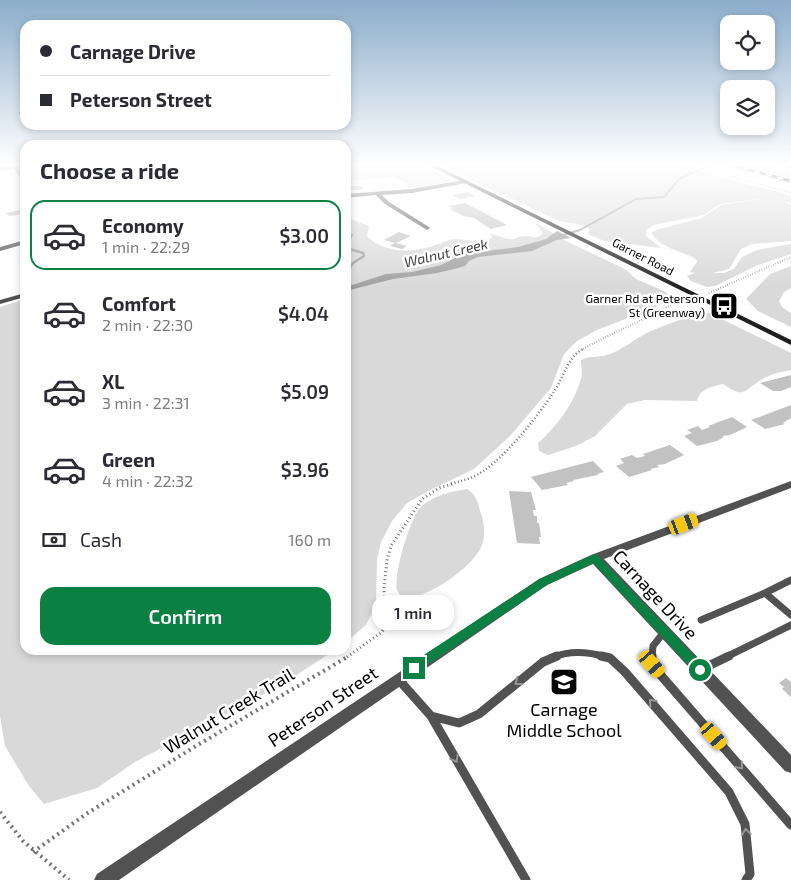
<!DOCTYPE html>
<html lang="en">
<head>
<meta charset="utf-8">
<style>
	body { margin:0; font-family:"Exo 2",sans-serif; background:#f7f7f7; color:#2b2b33; height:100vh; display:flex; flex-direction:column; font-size:19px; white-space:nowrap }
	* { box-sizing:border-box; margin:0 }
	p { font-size:16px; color:#7c7c81 }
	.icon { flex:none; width:28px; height:28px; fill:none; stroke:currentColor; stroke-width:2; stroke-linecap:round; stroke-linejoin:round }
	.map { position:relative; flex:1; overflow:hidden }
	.details { position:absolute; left:20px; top:140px; width:331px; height:515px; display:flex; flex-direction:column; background:#fff; border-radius:15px; box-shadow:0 2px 8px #0003 }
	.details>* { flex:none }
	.hud { position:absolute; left:20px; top:20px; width:331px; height:110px; border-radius:15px; box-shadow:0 2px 8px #0003; display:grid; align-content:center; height:110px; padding:0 20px; background:#fff }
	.buttons { position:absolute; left:720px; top:15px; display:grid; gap:10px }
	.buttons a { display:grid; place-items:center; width:55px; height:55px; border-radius:10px; background:#fff; box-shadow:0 2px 8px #0003; font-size:25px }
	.end { position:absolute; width:22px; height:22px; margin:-11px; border:6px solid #0b8043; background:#fff; box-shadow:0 0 0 2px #fff }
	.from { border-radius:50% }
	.bubble { position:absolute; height:35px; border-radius:15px; background:#fff; box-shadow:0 2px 8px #0003; font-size:16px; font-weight:600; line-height:35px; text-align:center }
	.car { position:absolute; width:15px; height:30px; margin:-15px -8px; border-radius:6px; box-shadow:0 0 4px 1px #0007; background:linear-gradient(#f5c518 24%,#345 0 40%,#f5c518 0 76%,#345 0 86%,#f5c518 0) }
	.hud b { display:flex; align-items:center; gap:18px; height:48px; font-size:19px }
	.hud b+b { border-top:1px solid #e1e1e2 }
	.hud i { width:12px; height:12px; background:#2b2b33 }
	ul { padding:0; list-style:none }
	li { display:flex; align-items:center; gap:15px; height:70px; margin:0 10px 8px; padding:0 10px; border:2px solid transparent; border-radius:15px }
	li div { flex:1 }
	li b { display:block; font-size:19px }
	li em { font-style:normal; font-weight:600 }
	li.active { border-color:#0b8043 }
	li>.icon { width:45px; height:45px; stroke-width:1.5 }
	h2 { padding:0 20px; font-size:22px; line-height:60px }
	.pay { display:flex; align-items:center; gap:12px; height:55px; padding:0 20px; font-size:19px }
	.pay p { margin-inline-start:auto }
	.action { display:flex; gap:10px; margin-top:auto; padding:10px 20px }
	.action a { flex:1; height:58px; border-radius:15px; background:#0b8043; color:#fff; font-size:20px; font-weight:600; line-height:58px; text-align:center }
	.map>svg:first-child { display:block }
</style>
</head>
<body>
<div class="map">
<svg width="791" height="880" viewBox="0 0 791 880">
	<rect width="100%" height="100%" fill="#fff"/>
	<path fill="#d9d9d9" d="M346,165H424L450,180L448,182L416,188L395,177L346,181Z
		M440,165H698L691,170L692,173C701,173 706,169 715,169L712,171L713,174C738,185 766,186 791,196V203L784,201L791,205V241L752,244L741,249L729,269L713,273H724L734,269L742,257L757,250L791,244V254L758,265L715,286L707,287L691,281L687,276L695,273L690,272L697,262L696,259C680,250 662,249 651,233L656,230L702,218L721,205L769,198L720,204L704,215L654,225L646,230V236L661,248L604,241L588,234L590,229L582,225L559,221Z
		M746,165H770L791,173V179Z
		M346,217L369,226L367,236C380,251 407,253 426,248C435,246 446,240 455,239C469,238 480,246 493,237L489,234C496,234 502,238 509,239C515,240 519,236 525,236C532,235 537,241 543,233L536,224H538L566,241L625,269L636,279L666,292L671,298L656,307L597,330L577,341L564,354L551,388L510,436L474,469L428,491L407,503L392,521L381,542L377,560L376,605L366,625L346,642Z
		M791,266V288L784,292L779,301L782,307L791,313V327L758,311L746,299L770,274Z
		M25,299V650H335L278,687L135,762L97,788L44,804L29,786L5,746L0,716V307Z
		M705,311L791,353V370C781,372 770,374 761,380C743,391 745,399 723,384C712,387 700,388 697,401L645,400L627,404L595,436L576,446L548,455L539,451L538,443C557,426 574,404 581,379C583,374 581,366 581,360C591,355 600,358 610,354C623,349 635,339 647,333C666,324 686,318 705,311Z
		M467,489C475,493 478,502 480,511C484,520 486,535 482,545C474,567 423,603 401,597C399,594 398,592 397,590C393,576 410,518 420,508C432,496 451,491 467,489Z"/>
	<path fill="#a0a0a0" d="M557,231L571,238L557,240L532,251L478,257L469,261L465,266L454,269L437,273L393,279L346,291V287L386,274L412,272L441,265L463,254L518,247L546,239Z"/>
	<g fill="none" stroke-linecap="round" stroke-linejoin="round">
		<path stroke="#a0a0a0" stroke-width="2" d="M346,233L352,235L346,244
			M560,236L580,230L636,199L664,197L679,179L710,165"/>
		<path stroke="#a0a0a0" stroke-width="2.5" d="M346,248L363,253L364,256L353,263L346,273"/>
	</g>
	<path fill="#c2c2c2" d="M348,186H362L364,189L346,191Z
		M468,192L475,196L460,199L452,195Z
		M465,203L507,225L491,229L474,218L463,216L450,209L453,208L449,206Z
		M21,210L24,214L9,216L6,213Z
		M399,232L411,236L396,243L407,246L402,249L390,246L395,243L384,240Z
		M791,375V387L781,391H773L760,383Z
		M791,405V418L783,423L785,424L765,429L751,420Z
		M732,417L747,427L730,435L722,436L724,437L717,441L697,446L684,436L692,433L687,430L698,426L702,430L710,427L708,426Z
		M670,445L684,455L665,464L657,465L659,467L650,469L652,470L629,477L616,466L624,463L620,459L632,455L637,458L645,456L643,454Z
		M593,461L604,472L597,474L598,475L573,480L574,481L566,483L568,485L542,490L531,477Z
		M509,491L531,492L536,510H533L534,516H537V523H539L541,537H539L540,544L517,543Z
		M786,678L791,682V697L782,689L784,687L779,683Z"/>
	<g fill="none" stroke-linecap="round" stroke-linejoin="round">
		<defs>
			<path id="primary" d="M786,165H791V168Z"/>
		</defs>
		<use href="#primary" stroke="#dbdbdb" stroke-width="2"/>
		<path stroke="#747474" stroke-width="1" stroke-dasharray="0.5 1" stroke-linecap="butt" d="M722,165L721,172L723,174L791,193"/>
		<path stroke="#747474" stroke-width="2" stroke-dasharray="0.5 2" stroke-linecap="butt" d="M709,293L791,257
			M581,350C615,331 651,318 684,297"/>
		<path stroke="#747474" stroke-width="2.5" stroke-dasharray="1 2.5" stroke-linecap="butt" d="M451,484C459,481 466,480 473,477C501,464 539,415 555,390C564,376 568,357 583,349"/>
		<path stroke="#747474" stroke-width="3" stroke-dasharray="1 3" stroke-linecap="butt" d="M347,657L382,632L386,625L384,589L387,560L391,546L422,499L439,488L455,483"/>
		<path stroke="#747474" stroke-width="4" stroke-dasharray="2 4" stroke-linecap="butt" d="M0,812L23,841L69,880
			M33,852L86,814L196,746L349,656"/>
		<path stroke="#525252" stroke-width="7" d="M791,580L765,593L791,615
			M701,620L765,593
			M554,657C571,650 589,652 606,657
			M652,657L653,646L664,632
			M726,657L791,625"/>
		<path stroke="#525252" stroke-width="9" d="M601,656L610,658L625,672L729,792L745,824L750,874L746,880
			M652,656L651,664L791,825
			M700,670L729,656
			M399,680L431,716L526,880
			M431,716L459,723L479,714L543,662L557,656"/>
		<path fill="#525252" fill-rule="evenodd" d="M15,165H25V168H18L25,177V183L14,169L0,171V167Z
			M464,180L467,182L466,183L412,193L382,195L389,202L429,227L430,228L427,230L385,204L376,195L346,198V194L412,189Z
			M25,240V244L0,251V247Z
			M25,293V297L0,304V300Z
			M791,481V488L604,559L791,755V773L785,771L593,564L547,585L119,880H94L97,874L539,579L591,555Z"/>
		<path fill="#1f1f1f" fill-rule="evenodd" d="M428,165H435L791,340V345Z"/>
		<use href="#primary" fill="#000" fill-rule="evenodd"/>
		<defs>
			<path id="rail" d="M731,165L791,181"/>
		</defs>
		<use href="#rail" stroke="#000" stroke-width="3"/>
		<use href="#rail" stroke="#fff" stroke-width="2" stroke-dasharray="6" stroke-linecap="butt"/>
	</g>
	<defs><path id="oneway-chevron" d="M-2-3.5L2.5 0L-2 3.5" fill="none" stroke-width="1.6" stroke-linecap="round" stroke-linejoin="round" transform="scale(1.25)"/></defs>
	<g stroke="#979797">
		<use href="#oneway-chevron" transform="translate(518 682) rotate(142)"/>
		<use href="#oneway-chevron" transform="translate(652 702) rotate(-132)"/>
		<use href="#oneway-chevron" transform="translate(455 759) rotate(61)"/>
		<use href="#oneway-chevron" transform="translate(740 766) rotate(49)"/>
		<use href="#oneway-chevron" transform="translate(746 832) rotate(-96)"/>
	</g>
	<linearGradient id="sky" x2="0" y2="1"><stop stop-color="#8baccb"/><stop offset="0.57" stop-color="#fff"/><stop offset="1" stop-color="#fff" stop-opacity="0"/></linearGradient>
	<rect width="791" height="289" fill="url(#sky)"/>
	<path fill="#0b8043" d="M595,554L598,556L704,666L706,670L704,673H696L593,563L547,585L418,671H410L408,668L410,664L540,579Z"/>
	<defs>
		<symbol id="bus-square" viewBox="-11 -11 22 22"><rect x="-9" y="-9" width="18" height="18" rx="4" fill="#000" stroke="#fff"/><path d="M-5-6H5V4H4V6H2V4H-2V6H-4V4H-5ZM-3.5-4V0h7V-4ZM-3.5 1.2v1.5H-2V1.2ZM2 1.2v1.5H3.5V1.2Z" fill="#fff"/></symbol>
		<symbol id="school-square" viewBox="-11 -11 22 22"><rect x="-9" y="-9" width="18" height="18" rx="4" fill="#000" stroke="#fff"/><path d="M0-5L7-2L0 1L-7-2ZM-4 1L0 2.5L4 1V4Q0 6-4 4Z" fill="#fff"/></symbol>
	</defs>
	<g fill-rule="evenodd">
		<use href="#bus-square" x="708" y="290" width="32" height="32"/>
		<use href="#school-square" x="548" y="666" width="32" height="32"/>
	</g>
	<g text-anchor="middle" stroke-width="5" stroke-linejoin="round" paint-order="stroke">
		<g font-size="12" fill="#000" stroke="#fff">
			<text transform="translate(643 257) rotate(27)" y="4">Garner Road</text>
		</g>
		<g font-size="12" fill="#000" stroke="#fff" text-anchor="end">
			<text x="705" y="303">Garner Rd at Peterson<tspan x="705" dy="14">St (Greenway)</tspan></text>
		</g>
		<g font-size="14" font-style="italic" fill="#414141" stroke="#fff">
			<text transform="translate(446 253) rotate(-13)" y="5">Walnut Creek</text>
		</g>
		<g font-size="18" fill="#000" stroke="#fff">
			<text transform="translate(655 595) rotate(47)" y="6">Carnage Drive</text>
			<text transform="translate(323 707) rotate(-34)" y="6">Peterson Street</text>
			<text transform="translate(229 711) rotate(-31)" y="6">Walnut Creek Trail</text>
		</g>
		<g font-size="18" fill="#000" stroke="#fff">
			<text x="564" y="716">Carnage<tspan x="564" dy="21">Middle School</tspan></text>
		</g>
	</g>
</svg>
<div class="buttons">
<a><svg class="icon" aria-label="locate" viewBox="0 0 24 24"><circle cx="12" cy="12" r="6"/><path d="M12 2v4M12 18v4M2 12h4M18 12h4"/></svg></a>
<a><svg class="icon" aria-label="layers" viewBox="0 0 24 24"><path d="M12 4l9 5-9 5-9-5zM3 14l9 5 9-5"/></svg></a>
</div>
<i class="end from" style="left:700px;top:670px"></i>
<i class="end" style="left:414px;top:668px"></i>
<div class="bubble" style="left:372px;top:595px;width:82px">1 min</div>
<i class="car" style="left:684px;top:524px;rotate:69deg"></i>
<i class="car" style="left:652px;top:664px;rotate:139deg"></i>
<i class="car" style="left:714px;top:736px;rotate:139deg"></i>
<div class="hud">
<b><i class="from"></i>Carnage Drive</b>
<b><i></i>Peterson Street</b>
</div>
<section class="details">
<h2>Choose a ride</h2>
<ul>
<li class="active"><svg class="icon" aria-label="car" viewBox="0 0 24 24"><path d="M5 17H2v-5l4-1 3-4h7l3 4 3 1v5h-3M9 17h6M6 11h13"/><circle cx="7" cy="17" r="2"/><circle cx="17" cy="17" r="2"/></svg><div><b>Economy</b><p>1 min · 22:29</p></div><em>$3.00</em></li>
<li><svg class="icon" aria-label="car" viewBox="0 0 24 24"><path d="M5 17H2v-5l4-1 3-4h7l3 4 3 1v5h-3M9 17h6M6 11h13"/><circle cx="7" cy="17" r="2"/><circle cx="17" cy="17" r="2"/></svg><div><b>Comfort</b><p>2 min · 22:30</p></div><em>$4.04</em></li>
<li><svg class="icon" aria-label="car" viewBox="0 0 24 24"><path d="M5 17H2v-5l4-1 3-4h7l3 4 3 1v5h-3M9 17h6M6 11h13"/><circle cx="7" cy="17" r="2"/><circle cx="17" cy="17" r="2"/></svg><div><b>XL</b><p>3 min · 22:31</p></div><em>$5.09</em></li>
<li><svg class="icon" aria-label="car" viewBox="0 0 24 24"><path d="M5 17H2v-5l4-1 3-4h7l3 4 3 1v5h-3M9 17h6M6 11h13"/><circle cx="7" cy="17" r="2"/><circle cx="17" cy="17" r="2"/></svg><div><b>Green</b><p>4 min · 22:32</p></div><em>$3.96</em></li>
</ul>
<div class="pay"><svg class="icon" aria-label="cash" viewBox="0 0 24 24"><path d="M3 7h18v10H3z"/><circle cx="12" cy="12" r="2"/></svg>Cash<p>160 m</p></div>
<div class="action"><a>Confirm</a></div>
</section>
</div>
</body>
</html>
